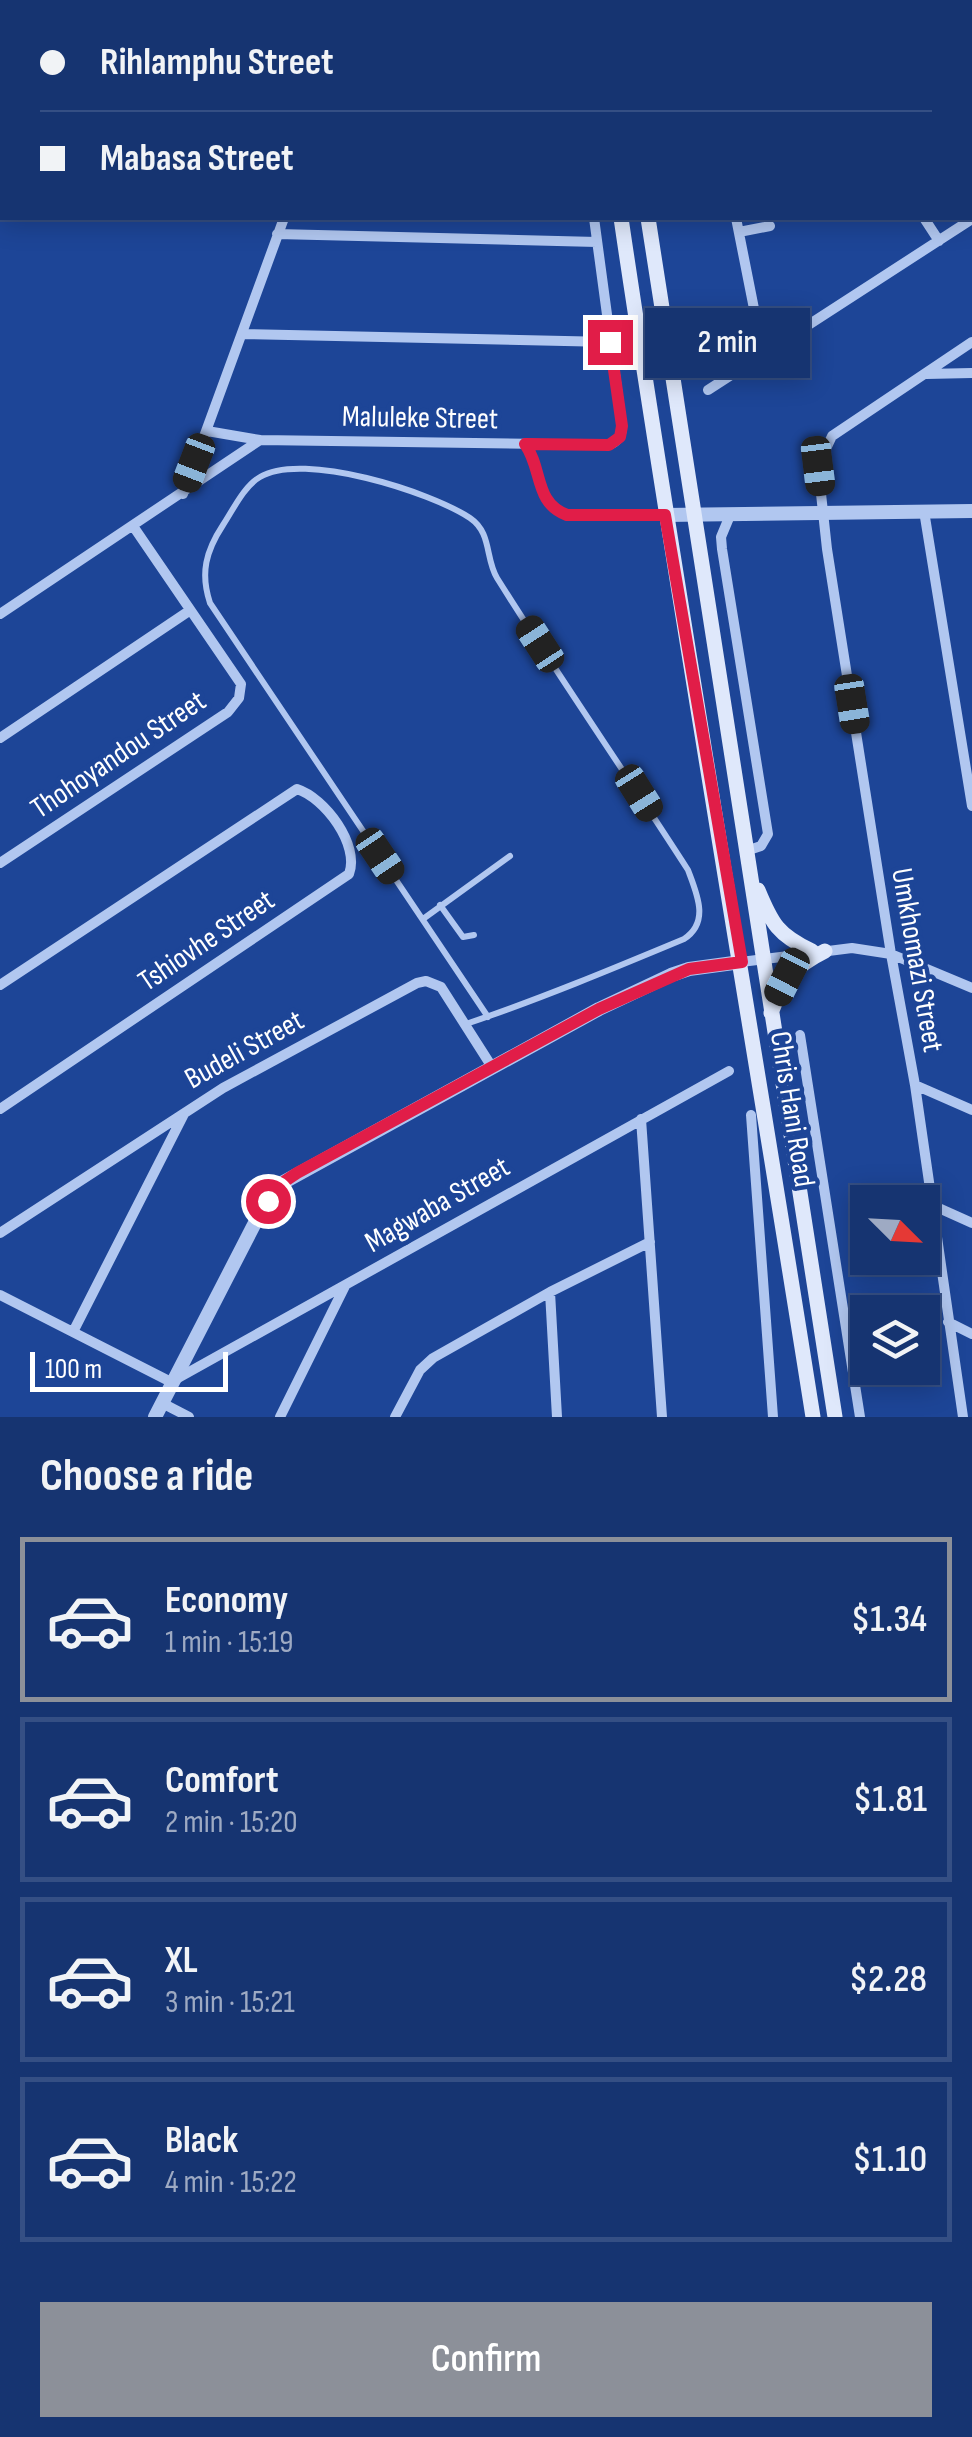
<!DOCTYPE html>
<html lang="en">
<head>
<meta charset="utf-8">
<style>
	body { margin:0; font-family:"Sofia Sans Condensed",sans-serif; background:#1f3c76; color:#f1f3f6; height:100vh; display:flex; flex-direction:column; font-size:38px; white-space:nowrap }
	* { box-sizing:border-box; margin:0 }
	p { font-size:32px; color:#9eaac3 }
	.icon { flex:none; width:55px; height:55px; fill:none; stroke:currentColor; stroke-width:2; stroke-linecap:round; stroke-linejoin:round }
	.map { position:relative; height:1417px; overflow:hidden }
	.sheet { display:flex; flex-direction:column; background:#163471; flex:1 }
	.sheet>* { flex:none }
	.top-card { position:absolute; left:0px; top:0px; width:972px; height:220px; box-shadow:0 5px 25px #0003,0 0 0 2px #354f84; display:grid; align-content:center; height:220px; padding:0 40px; background:#163471 }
	.needle { width:65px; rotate:114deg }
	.fabs { position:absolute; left:850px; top:1185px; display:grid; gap:20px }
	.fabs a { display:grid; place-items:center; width:90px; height:90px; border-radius:0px; background:#163471; box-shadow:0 5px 25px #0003,0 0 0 2px #354f84; font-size:50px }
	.scale { position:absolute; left:30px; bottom:25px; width:198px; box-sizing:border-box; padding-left:10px; border:5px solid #fff; border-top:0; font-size:28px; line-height:35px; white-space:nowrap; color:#fff; -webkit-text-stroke:8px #1d4597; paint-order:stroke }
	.end { position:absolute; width:45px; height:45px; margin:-22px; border:12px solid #e11d48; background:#fff; box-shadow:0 0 0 5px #fff }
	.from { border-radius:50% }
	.bubble { position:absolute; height:70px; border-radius:0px; background:#163471; box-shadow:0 5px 25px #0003,0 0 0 2px #354f84; font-size:32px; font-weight:600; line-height:70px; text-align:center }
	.car { position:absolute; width:30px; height:60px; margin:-30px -15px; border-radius:12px; box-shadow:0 0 8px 2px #0007; background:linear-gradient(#222 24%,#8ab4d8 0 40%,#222 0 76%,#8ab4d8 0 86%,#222 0) }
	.top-card b { display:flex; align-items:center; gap:35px; height:95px; font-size:38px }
	.top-card b+b { border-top:2px solid #354f84 }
	.top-card i { width:25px; height:25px; background:#f1f3f6 }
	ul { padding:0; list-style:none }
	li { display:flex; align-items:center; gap:30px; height:165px; margin:0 20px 15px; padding:0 20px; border:5px solid #354f84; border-radius:0px }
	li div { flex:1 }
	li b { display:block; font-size:38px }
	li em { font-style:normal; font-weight:600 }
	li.on { border-color:#8c9099 }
	li>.icon { width:90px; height:90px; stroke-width:1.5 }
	h2 { padding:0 40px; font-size:45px; line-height:120px }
	.cta { display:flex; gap:20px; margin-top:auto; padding:20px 40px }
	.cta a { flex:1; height:115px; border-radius:0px; background:#8c9099; color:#fff; font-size:40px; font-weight:600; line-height:115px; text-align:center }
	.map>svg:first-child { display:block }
</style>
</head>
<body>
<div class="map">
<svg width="972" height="1417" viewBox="0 0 972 1417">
	<rect width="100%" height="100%" fill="#1d4597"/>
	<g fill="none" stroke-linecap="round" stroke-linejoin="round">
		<path stroke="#b1c7f0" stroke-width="6" d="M440,905L463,937L474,935
			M423,919L510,856
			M466,1024C540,999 612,969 684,939C710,922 697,894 688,870C625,772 559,677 497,578C485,558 492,533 470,518C431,492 303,451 260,477C244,486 233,510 223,525C206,551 200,573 210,603L488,1017"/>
		<path stroke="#b1c7f0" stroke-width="10" d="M281,0L282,2
			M635,0V2
			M741,0V2
			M787,0L801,2
			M0,2L8,0
			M830,2L831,0
			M930,2L934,0
			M970,98L972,96
			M0,130L2,128
			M736,218L763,354
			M924,218L939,241
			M739,232L770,226
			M277,234L597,242
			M242,334L610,342
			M926,374L972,373
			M708,390L972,219
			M207,431L260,440L609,445C618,441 622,436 622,426L594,218
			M525,444C543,469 534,503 567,515H665
			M183,494L284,218
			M924,511L972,806
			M731,513L721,537L722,549L768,834L761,846L746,851
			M0,614L260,440
			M0,738L189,611
			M0,863L228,712L239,698L241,684L133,526
			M741,962L852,948L891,954L972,988
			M0,985L297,789C325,798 360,845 349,874L0,1109
			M800,1035L860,1417
			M915,1085L972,1110
			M751,1115L773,1417
			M641,1119L662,1417
			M932,1205L972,1223
			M0,1233L223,1088L417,983L426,981L441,987L492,1067
			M550,1292L557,1417
			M0,1295L171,1382L729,1071
			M948,1322L972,1334
			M73,1332L184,1114
			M162,1403L189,1417
			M280,1417L345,1286
			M395,1417L420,1370L433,1358L550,1292L650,1242
			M963,1417L915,1085L891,954L827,549L818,466L832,436L972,342"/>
		<path stroke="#b1c7f0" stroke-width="14" d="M665,515L972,511
			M155,1417L258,1217L282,1183L599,1009L671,975L689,969L741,962"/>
		<path stroke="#dfe8fb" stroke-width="15" d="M589,0V2
			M612,0V2
			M621,218C680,618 750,1017 813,1417
			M648,218L835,1417
			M758,890C772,924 778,935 812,951
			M771,1013C784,979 793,967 825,951"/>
	</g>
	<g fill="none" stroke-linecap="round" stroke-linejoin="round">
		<path stroke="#e11d48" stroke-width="12" d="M268,1201L282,1183L297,1173L599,1009L689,969L742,962L665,515H567C534,503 543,469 525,444L609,445L620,437L622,426L610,342"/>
	</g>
	<g text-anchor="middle" stroke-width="9" stroke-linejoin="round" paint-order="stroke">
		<g font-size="30" fill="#fff" stroke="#1d4597">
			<text transform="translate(420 417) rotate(1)" y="10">Maluleke Street</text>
			<text transform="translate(118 754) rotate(-34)" y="10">Thohoyandou Street</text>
			<text transform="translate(206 940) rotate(-34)" y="10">Tshiovhe Street</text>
			<text transform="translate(918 960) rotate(80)" y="10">Umkhomazi Street</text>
			<text transform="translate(244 1049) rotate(-29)" y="10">Budeli Street</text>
			<text transform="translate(793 1109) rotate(81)" y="10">Chris Hani Road</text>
			<text transform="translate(437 1204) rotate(-30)" y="10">Magwaba Street</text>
		</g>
	</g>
</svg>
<div class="fabs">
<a><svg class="needle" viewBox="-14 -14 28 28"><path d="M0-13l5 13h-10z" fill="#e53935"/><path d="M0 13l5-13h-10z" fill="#9eaac3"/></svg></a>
<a><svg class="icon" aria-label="layers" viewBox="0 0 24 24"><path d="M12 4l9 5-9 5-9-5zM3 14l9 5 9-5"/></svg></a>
</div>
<div class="scale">100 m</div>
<i class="end from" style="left:268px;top:1201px"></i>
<i class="end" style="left:610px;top:342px"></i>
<div class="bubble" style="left:645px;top:308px;width:165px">2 min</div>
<i class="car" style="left:194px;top:463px;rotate:201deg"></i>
<i class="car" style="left:818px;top:466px;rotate:173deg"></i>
<i class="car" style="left:540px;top:644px;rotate:327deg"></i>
<i class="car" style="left:852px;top:704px;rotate:171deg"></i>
<i class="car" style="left:639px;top:793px;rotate:148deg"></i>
<i class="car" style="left:380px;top:856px;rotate:146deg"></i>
<i class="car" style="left:787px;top:977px;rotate:207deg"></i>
<div class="top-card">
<b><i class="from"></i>Rihlamphu Street</b>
<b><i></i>Mabasa Street</b>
</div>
</div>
<section class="sheet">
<h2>Choose a ride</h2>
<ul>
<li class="on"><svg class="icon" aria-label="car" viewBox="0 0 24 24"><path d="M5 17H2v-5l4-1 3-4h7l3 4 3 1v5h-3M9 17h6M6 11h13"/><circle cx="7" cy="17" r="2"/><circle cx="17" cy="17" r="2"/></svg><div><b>Economy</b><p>1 min · 15:19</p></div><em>$1.34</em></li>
<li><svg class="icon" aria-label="car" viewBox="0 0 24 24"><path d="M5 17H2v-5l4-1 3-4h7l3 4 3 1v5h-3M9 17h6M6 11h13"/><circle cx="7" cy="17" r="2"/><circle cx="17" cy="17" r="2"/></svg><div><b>Comfort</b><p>2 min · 15:20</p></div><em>$1.81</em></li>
<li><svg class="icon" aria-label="car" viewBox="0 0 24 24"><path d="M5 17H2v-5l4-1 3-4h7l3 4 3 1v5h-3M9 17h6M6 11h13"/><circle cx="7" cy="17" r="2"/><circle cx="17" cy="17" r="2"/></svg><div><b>XL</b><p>3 min · 15:21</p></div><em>$2.28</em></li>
<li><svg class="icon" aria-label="car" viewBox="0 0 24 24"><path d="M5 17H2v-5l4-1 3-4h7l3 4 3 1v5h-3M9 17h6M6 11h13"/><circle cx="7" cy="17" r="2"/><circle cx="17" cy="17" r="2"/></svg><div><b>Black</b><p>4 min · 15:22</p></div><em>$1.10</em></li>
</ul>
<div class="cta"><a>Confirm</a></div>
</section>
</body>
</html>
